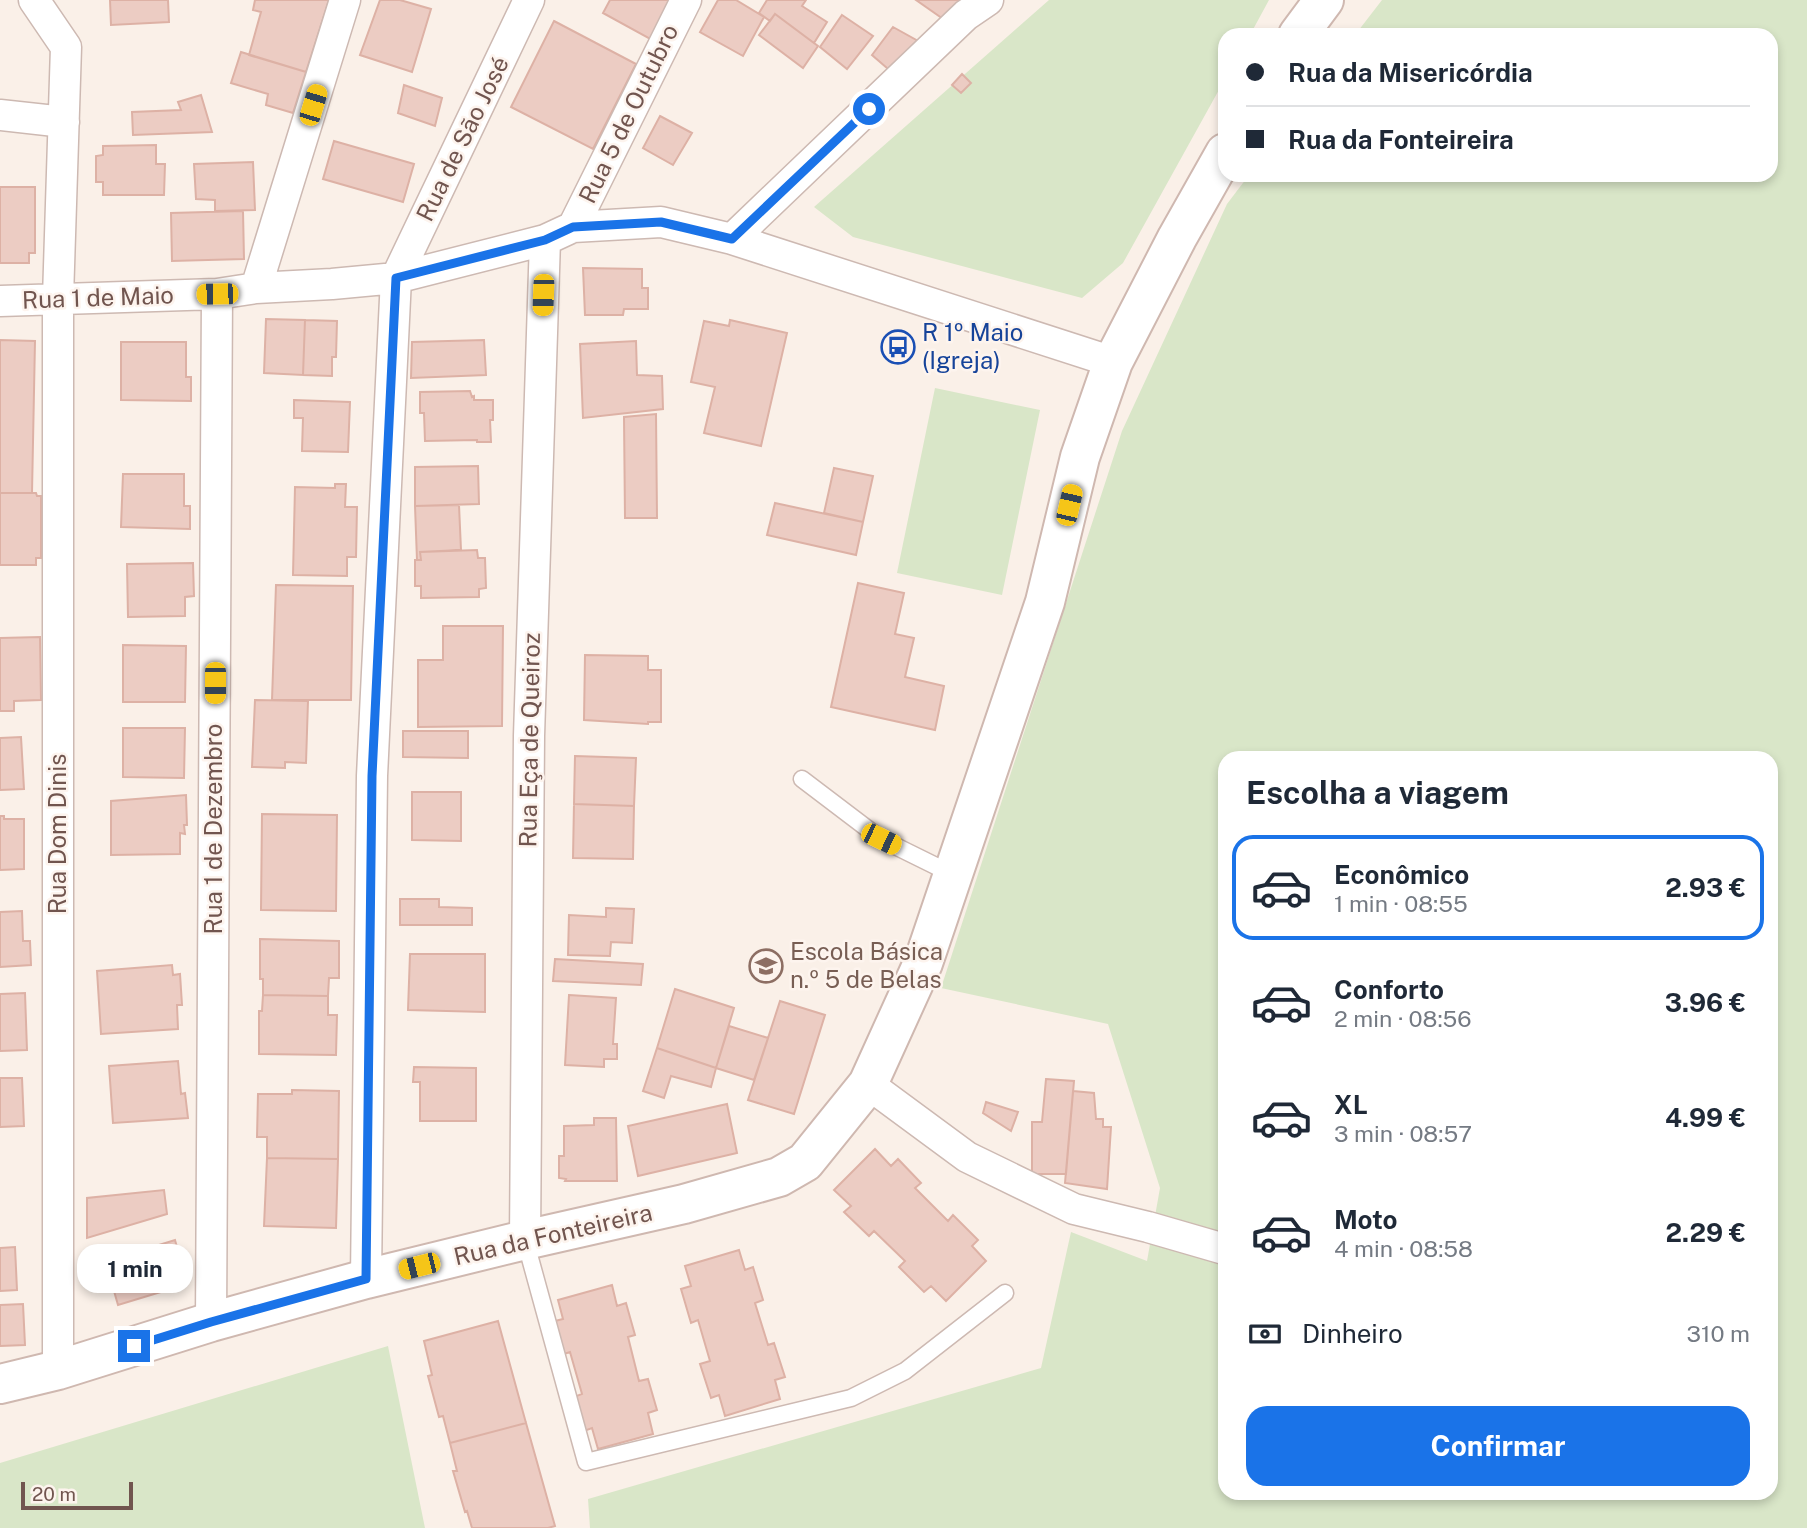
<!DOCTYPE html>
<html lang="pt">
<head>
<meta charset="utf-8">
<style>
	body { margin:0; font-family:"Public Sans",sans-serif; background:#f2f2f3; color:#1f2937; height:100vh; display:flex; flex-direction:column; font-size:26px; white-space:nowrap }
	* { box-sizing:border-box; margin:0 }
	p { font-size:23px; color:#747a83 }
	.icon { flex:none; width:38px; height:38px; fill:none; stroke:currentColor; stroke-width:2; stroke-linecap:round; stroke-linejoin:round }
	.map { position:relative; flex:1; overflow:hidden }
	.sheet { position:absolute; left:1218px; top:751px; width:560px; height:749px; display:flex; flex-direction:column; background:#fff; border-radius:21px; box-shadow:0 4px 10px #0003 }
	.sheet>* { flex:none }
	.guide { position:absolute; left:1218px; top:28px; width:560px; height:154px; border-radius:21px; box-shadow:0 4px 10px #0003; display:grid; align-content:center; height:154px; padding:0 28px; background:#fff }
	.scale { position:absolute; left:21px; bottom:18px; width:112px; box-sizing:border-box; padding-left:7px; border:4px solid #71554f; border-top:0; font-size:19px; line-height:24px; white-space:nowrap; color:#71554f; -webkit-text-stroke:5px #fdf4ee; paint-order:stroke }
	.end { position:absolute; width:32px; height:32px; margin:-16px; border:9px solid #1a73e8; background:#fff; box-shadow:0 0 0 4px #fff }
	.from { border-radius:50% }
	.bubble { position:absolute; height:49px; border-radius:21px; background:#fff; box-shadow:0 4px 10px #0003; font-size:23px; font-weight:700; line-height:49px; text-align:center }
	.car { position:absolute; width:21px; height:42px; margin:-21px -10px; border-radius:9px; box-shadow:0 0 5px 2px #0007; background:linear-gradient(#f5c518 24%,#345 0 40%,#f5c518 0 76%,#345 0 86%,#f5c518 0) }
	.guide b { display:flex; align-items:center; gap:24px; height:66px; font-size:26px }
	.guide b+b { border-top:2px solid #e0e1e3 }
	.guide i { width:18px; height:18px; background:#1f2937 }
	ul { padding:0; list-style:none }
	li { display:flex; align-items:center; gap:21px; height:105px; margin:0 14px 10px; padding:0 14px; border:4px solid transparent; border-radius:21px }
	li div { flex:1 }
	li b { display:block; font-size:26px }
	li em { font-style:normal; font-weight:700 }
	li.on { border-color:#1a73e8 }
	li>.icon { width:63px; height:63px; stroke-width:1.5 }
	h2 { padding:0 28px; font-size:32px; line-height:84px }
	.pay { display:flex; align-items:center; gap:18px; height:77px; padding:0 28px; font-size:26px }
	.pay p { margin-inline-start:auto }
	.cta { display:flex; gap:14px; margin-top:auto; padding:14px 28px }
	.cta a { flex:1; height:80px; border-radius:21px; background:#1a73e8; color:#fff; font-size:28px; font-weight:700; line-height:80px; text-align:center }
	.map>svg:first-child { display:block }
</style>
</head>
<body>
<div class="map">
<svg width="1807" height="1528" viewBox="0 0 1807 1528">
	<rect width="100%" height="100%" fill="#faf0e8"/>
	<path fill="#d9e6c8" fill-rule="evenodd" d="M1049,0H1269L1250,35H1225V79L1123,263L1082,298L853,237L814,207Z
		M1382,0H1807V1528H590L588,1499L1041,1368L1071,1232L1147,1261L1160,1188L1108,1024L941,988L1122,431L1227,204L1249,175H1771V35H1355ZM1225,758H1771V1493H1225Z
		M935,388L1040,410L1002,595L897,573Z
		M388,1346L425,1528H0V1463Z"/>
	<path fill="#ecccc3" stroke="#ddb1a5" stroke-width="2" d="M110,0H168L169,22L111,25Z
		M255,0H329L306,72L249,55L261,12L253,10Z
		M380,0H400L431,9L412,72L360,55Z
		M610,0H673L652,40L603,13Z
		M718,0H736L764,17L743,56L700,32Z
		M767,0H806L802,6L827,22L814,43L775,14L770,21L759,13Z
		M916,0H970L946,21Z
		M775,14L818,46L803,68L759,35Z
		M842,15L873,36L847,69L820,47Z
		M554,21L636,64L593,149L511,107Z
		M893,27L927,46L895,75L872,55Z
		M241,52L306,72L293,113L266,105L268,94L231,83Z
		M962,74L971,83L961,93L952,85Z
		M404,85L442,98L435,126L398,113Z
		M201,95L212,132L133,135L132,112L181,110L178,102Z
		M660,116L692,133L673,165L643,148Z
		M334,141L414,164L403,202L323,179Z
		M156,145V164H165L164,195H103V182H96V156L103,155V146Z
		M253,162L255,210L215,211V200L196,199L194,164Z
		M0,187H35V253H29V263H0Z
		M243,211L244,259L172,261L171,213Z
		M583,268L642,269V288H648V309H624L623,315H585Z
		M266,319L305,320L303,375L264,373Z
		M305,320L337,321L336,357H332V376L303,375Z
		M730,320L787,333L761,446L704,433L715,387L691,382L704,321L729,326Z
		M0,340L35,341L32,493H0Z
		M484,340L486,375L411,378L412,342Z
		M636,341L637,375L662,376L663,409L583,418L580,344Z
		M121,342H186V377H191V401L121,400Z
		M470,391L472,397L474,396V400H493V420H490L491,442H477V440L425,441L424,413H420V392Z
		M294,400L350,402L348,452L302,451L303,418H294Z
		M656,414L657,518H625L624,417Z
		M478,466L479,504L415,506V467Z
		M834,468L873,476L863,522L824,513Z
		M123,474H184V506H190V529L121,527Z
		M335,484H346L345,507H357L356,557H347V576L293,575L295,487L335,488Z
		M0,493H36L37,496H41V558H36V565H0Z
		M775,503L863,522L856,555L767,535Z
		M459,505L461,550L420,552L421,560H417L415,506Z
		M477,550L478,558H485L486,588L479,589V597L421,598V586H415V560H421L420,552Z
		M193,563L194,596L185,597V616L128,617L127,564Z
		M858,583L904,593L895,634L914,638L905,677L944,686L935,730L831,707Z
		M276,585L353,586L351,700H272Z
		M443,626H503L502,726L418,727V660H443Z
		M40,637L41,700L14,701V711H0V638Z
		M123,645L186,646L185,702H123Z
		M585,655L648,656V670H661V722H648V724L584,720Z
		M255,700L308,701L306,763L285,762V768L252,767Z
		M123,728H185L184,778L123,777Z
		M403,731H468V758L403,757Z
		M21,737L24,789L0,790V738Z
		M575,756L636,758L634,806L574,804Z
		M412,792H461V841L412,840Z
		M186,795L187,825H184L185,834L180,833V854L111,855V801Z
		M574,804L634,806L633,859L573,858Z
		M262,814L337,815L336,911L261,910Z
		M0,816H4V819H24V869L0,870Z
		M400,899H439V907L472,908V925H400Z
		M606,908L634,909L632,943L611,942L610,956L568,955L569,915L606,917Z
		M22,911L23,941H30L31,965L0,967V912Z
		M260,939L339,941V978H329L328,996L263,995V979H260Z
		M410,954H485V1012L408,1010Z
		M555,959L643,964L641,985L553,981Z
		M172,965L173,975L180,974L182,1005H177L178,1029L101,1034L97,971Z
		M675,989L734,1008L716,1068L657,1048Z
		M25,993L27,1050L0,1051V994Z
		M263,995L328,996V1015H337L336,1055L259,1054V1011H262Z
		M569,995L616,998L613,1044H617V1059H604V1067L565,1065Z
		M780,1001L825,1015L794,1114L748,1100Z
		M729,1026L768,1038L754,1080L716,1068Z
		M657,1048L716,1068L711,1087L671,1076L664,1098L643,1091Z
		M178,1061L181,1094L185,1093L188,1118L113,1123L109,1066Z
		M414,1067L476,1068V1121H420V1082H413Z
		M0,1078H22L24,1126L0,1127Z
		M1046,1079L1074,1081L1066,1174H1032V1122H1042Z
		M292,1090L339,1091L338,1159L267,1158V1137H257L258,1094H292Z
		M1073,1091L1094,1093L1096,1119H1103V1127H1111L1107,1189L1065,1183Z
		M986,1102L1018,1112L1011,1131L983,1113Z
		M727,1104L737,1153L638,1176L628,1126Z
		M594,1118H616L617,1181H565L566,1179L559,1178V1156H564V1126L594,1125Z
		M875,1149L891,1166L898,1159L921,1183L915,1188L948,1221L953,1215L978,1240L972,1246L986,1261L946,1301L931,1286L924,1292L899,1267L905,1261L874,1231L869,1236L844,1212L851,1206L834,1190Z
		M267,1158L338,1159L336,1228L264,1226Z
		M164,1190L167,1214L87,1238V1198Z
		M175,1240L187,1284L118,1305L106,1263L127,1257L126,1255Z
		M15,1247L17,1290L0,1291V1248Z
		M739,1250L745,1270L753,1267L763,1300L755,1303L768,1345L774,1343L785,1377L775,1380L780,1399L725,1416L719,1395L711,1398L700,1364L710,1361L698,1320L691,1323L681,1289L691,1286L685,1266Z
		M612,1285L617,1306L626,1303L635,1335L628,1337L639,1381L648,1379L657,1410L648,1413L653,1434L598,1449L592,1428L584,1431L574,1397L582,1394L570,1352L564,1354L555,1321L563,1319L558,1300Z
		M23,1304L25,1345L0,1346V1305Z
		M498,1321L526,1423L450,1443L443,1416L439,1417L428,1376L432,1375L424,1341Z
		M526,1423L555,1526L548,1528H472L467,1511L465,1512L453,1471H457L450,1443Z"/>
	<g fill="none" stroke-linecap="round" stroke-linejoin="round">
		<defs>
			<path id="lane" d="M802,779L881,839L952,874
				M525,1240L586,1462L851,1398L905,1371L1005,1293"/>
			<path id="street" d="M34,0L66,47L58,298V1370
				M0,115L64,122
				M573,227L686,0
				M732,239L966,15L988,0
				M256,288L345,0
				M0,301L217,294L256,288L332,284L396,278L545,240L573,227L661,222L732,239L1113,362
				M868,1084L967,1157L1074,1209L1148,1227L1224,1249
				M525,1240L529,736L545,240
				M366,1279L372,776L396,278L529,0
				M211,1322L217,294"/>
			<path id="secondary" d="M1298,35L1324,0
				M0,1384L58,1370L211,1322L366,1279L525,1240L684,1204L779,1177L805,1162L868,1084L923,963L1045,602L1080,457L1113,362L1177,238L1225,153"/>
		</defs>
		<use href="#lane" stroke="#cdb9b2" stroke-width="19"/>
		<use href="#street" stroke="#cdb9b2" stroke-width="33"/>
		<use href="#secondary" stroke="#cfb8b0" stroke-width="42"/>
		<use href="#lane" stroke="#fff" stroke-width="16"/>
		<use href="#street" stroke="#fff" stroke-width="30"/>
		<use href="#secondary" stroke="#fff" stroke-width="38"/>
	</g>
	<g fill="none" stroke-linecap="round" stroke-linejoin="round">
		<path stroke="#1a73e8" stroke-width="9" d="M134,1346L211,1322L366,1279L372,776L396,278L545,240L573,227L661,222L732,239L869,109"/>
	</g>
	<defs>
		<symbol id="bus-ring" viewBox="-11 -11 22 22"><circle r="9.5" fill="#fdf4ee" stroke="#1a4fb4" stroke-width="1.5"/><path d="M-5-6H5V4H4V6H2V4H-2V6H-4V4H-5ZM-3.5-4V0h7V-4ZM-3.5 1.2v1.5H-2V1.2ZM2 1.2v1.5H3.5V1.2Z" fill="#1a4fb4"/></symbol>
		<symbol id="school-ring" viewBox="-11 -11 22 22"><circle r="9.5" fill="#fdf4ee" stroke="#8d6e63" stroke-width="1.5"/><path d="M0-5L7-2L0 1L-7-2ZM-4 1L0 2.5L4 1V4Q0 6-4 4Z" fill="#8d6e63"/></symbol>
	</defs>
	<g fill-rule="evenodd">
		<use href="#bus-ring" x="879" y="328" width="38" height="38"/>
		<use href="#school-ring" x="747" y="947" width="38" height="38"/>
	</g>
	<g text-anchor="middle" stroke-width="5" stroke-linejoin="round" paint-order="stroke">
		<g font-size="24" fill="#71554f" stroke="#fdf4ee">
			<text transform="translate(629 114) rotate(-64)" y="8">Rua 5 de Outubro</text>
			<text transform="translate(463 139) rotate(-64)" y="8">Rua de São José</text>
			<text transform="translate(98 298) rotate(-2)" y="8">Rua 1 de Maio</text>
			<text transform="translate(530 740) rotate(-89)" y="8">Rua Eça de Queiroz</text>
			<text transform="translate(214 829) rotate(-90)" y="8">Rua 1 de Dezembro</text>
			<text transform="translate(58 834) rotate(-90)" y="8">Rua Dom Dinis</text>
			<text transform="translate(553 1235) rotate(-13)" y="8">Rua da Fonteireira</text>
		</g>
		<g font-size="24" fill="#164399" stroke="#fdf4ee" text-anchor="start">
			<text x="922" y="341">R 1º Maio<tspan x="922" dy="28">(Igreja)</tspan></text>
		</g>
		<g font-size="24" fill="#785e54" stroke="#fdf4ee" text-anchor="start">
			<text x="790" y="960">Escola Básica<tspan x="790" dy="28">n.º 5 de Belas</tspan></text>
		</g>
	</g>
</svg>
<div class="scale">20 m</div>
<i class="end from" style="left:869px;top:109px"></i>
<i class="end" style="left:134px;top:1346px"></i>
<div class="bubble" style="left:77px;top:1244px;width:116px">1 min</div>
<i class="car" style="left:313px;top:105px;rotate:17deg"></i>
<i class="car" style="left:217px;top:294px;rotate:269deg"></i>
<i class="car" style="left:543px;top:295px;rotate:182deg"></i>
<i class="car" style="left:1069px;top:505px;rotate:13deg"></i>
<i class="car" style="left:215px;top:683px;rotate:180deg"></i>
<i class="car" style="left:881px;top:839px;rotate:116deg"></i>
<i class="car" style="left:419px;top:1266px;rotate:256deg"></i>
<div class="guide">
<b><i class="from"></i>Rua da Misericórdia</b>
<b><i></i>Rua da Fonteireira</b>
</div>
<section class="sheet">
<h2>Escolha a viagem</h2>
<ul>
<li class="on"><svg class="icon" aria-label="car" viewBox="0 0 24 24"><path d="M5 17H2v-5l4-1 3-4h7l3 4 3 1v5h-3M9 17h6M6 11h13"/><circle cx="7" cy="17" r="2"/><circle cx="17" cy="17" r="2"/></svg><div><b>Econômico</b><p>1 min · 08:55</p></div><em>2.93 €</em></li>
<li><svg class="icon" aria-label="car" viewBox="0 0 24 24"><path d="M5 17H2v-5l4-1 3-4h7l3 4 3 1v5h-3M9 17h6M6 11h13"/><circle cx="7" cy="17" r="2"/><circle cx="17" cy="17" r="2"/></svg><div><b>Conforto</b><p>2 min · 08:56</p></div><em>3.96 €</em></li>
<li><svg class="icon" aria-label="car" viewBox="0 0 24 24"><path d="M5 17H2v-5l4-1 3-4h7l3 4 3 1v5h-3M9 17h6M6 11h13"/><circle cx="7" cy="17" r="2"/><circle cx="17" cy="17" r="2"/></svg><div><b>XL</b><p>3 min · 08:57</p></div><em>4.99 €</em></li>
<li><svg class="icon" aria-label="car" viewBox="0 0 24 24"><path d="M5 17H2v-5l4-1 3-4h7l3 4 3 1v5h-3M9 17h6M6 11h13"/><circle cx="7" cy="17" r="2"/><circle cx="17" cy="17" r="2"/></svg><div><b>Moto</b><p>4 min · 08:58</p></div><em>2.29 €</em></li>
</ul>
<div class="pay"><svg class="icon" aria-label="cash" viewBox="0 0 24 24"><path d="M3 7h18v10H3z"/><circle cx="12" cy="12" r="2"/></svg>Dinheiro<p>310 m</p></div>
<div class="cta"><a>Confirmar</a></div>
</section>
</div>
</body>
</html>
